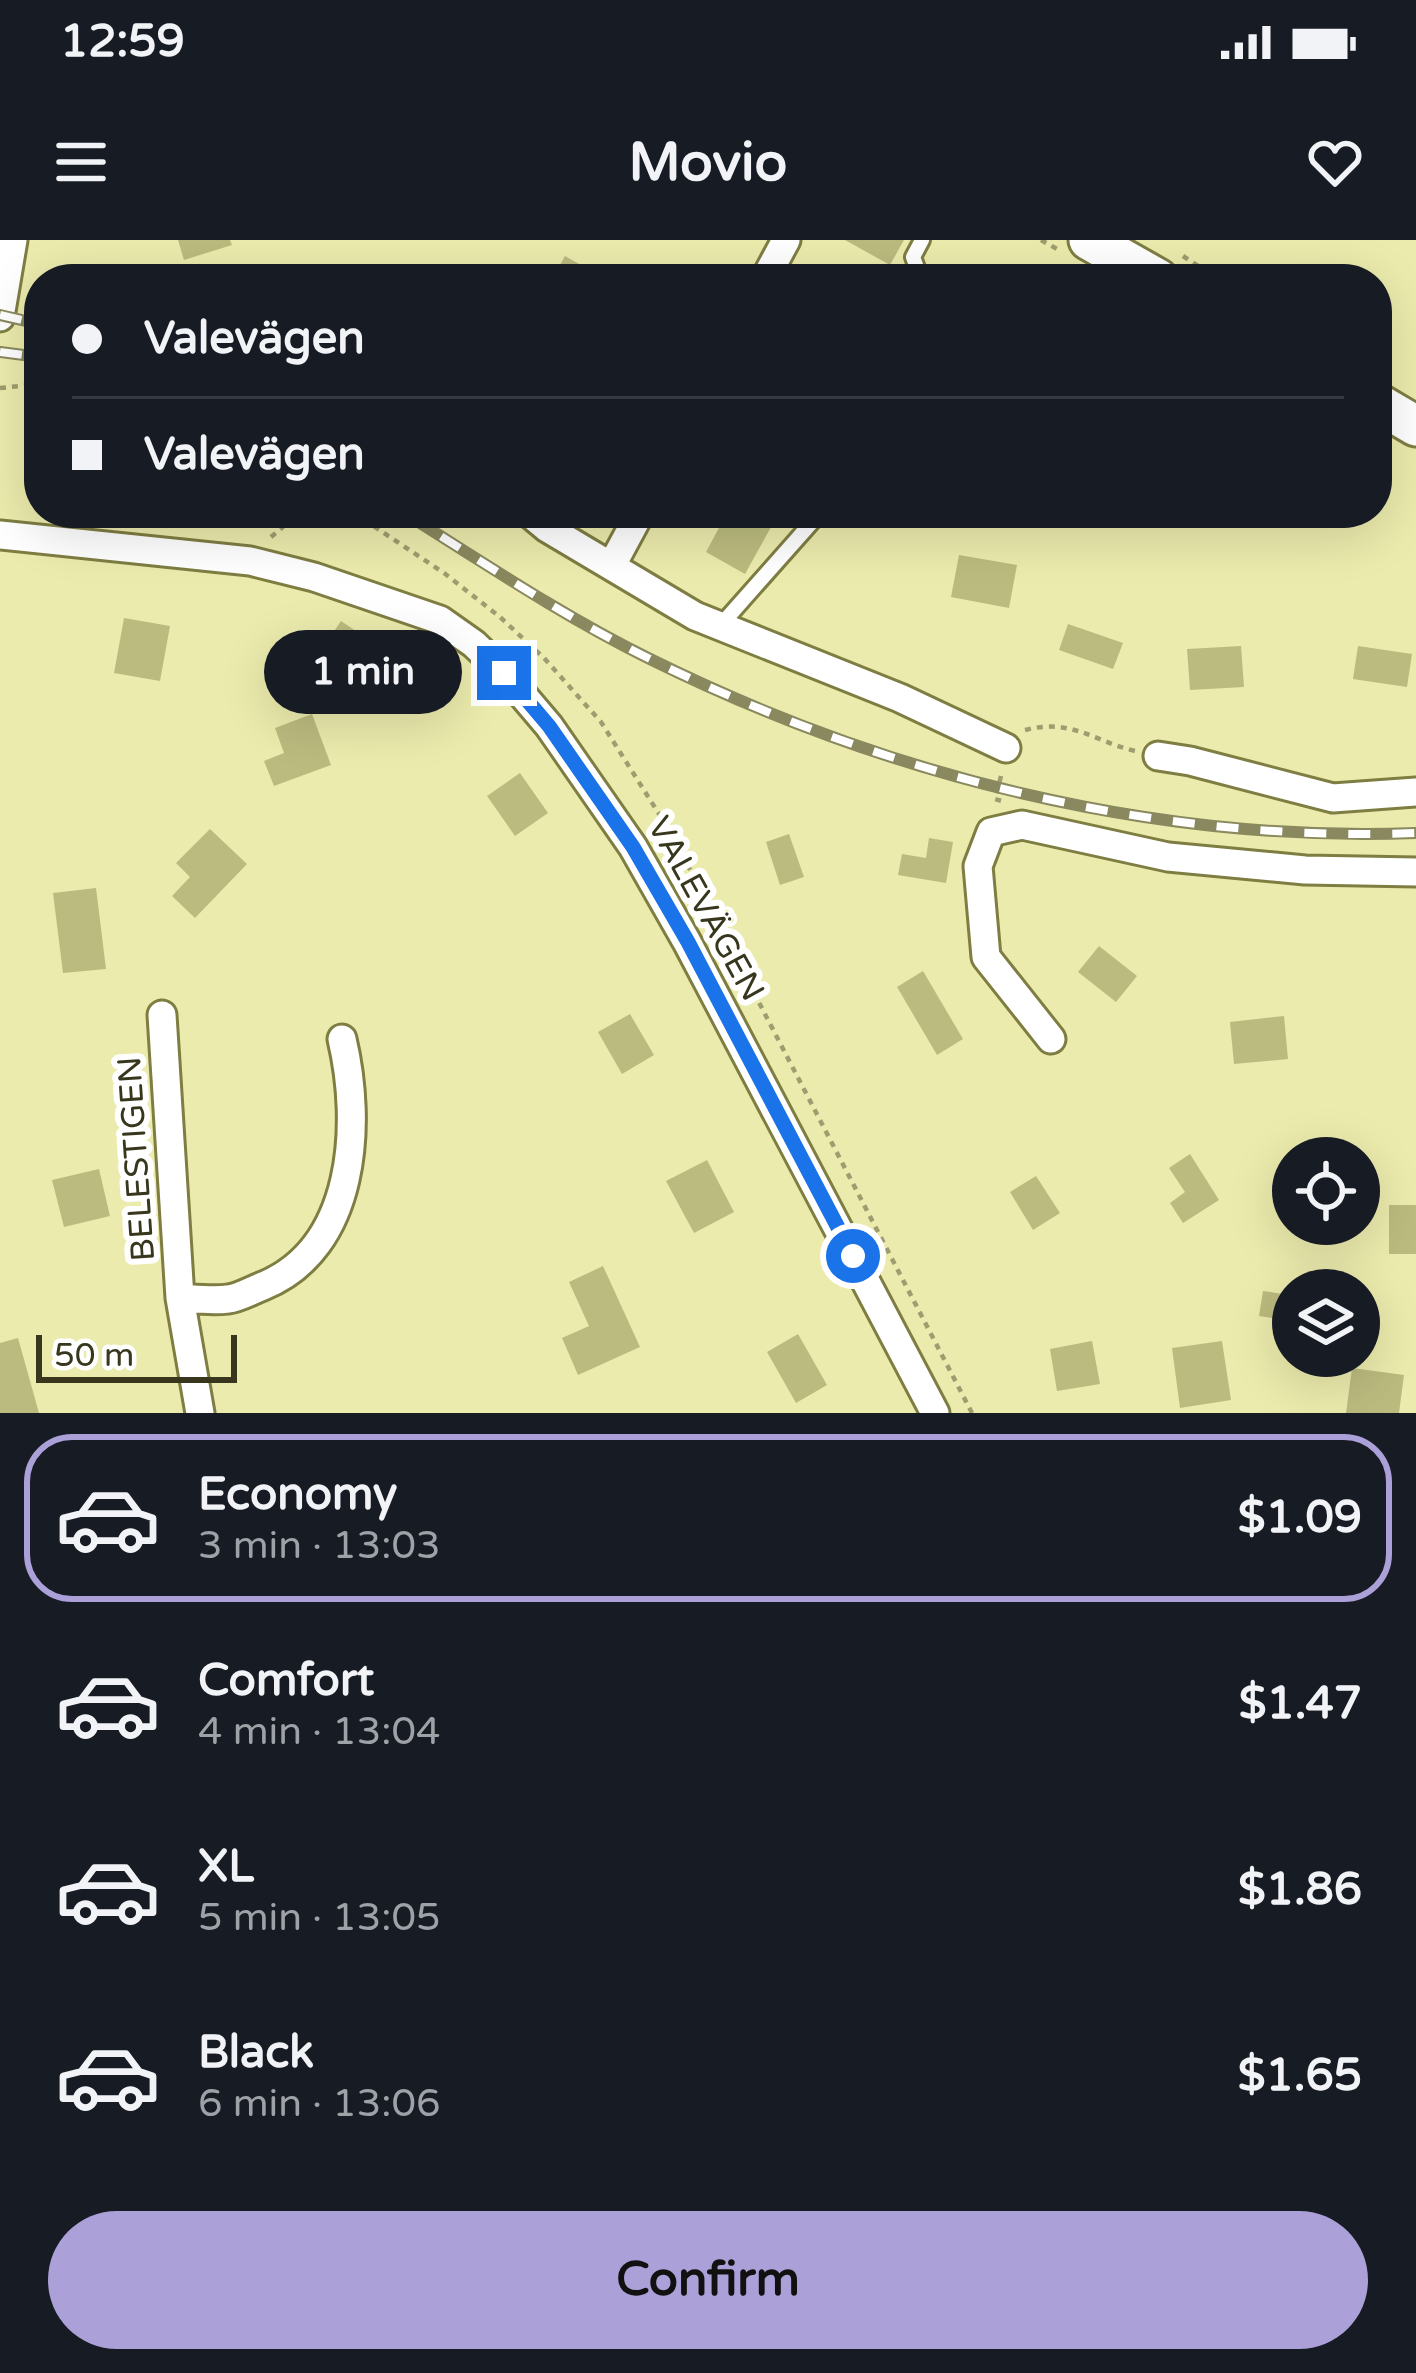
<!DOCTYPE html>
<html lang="en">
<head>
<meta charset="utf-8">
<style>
	body { margin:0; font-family:"Varela Round",sans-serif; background:#20242c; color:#f1f3f6; height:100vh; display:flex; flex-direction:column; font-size:45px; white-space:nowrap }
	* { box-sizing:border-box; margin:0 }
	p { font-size:39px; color:#9ea1a6 }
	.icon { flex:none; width:66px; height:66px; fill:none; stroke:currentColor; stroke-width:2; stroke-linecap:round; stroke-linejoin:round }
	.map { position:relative; height:1173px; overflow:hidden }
	.drawer { display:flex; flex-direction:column; background:#171b24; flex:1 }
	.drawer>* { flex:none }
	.top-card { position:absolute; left:24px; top:24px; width:1368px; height:264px; border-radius:48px; box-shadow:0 12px 48px #0002; display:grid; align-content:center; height:264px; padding:0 48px; background:#171b24 }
	.fabs { position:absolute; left:1272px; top:897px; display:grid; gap:24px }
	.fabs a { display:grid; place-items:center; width:108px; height:108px; border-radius:50%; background:#171b24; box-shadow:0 12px 48px #0002; font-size:60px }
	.scale { position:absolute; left:36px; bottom:30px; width:201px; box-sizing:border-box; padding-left:12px; border:6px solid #38371e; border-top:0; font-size:33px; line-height:42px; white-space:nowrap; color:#38371e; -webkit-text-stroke:9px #fff; paint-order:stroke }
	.end { position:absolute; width:54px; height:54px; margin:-27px; border:15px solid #1a73e8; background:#fff; box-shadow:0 0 0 6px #fff }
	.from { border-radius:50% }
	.bubble { position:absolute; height:84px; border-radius:42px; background:#171b24; box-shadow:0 12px 48px #0002; font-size:39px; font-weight:700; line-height:84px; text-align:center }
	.top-card b { display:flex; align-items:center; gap:42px; height:114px; font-size:45px }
	.top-card b+b { border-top:3px solid #363941 }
	.top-card i { width:30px; height:30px; background:#f1f3f6 }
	ul { padding:21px 0 0; list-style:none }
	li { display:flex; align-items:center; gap:36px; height:168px; margin:0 24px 18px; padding:0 24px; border:6px solid transparent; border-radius:48px }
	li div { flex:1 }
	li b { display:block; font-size:45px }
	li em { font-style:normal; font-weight:700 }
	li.active { border-color:#aba0d7 }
	li>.icon { width:108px; height:108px; stroke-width:1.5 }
	.cta { display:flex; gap:24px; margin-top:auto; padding:24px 48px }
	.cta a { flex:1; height:138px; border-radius:72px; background:#aba0d7; color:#111; font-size:48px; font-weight:700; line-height:138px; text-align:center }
	.status { display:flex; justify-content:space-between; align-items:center; height:84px; padding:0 60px; background:#171b24; direction:ltr }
	.status svg { height:33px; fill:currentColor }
	header { display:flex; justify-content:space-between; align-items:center; height:156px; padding:0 48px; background:#171b24; font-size:54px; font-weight:700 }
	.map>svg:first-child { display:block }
</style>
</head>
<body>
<div class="status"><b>12:59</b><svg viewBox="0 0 49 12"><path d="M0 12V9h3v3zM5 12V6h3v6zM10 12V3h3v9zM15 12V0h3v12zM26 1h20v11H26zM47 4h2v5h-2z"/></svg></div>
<header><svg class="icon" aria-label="menu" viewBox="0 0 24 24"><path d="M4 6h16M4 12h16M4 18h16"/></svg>Movio<svg class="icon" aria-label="heart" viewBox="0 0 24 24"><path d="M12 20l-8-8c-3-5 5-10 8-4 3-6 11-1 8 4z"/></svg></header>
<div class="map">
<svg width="1416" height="1173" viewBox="0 0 1416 1173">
	<rect width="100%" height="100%" fill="#ebebad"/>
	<path fill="#bbbb7f" d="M178,0H230L232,5L184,20Z
		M845,0H904L890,25Z
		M565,16L597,34L595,39H552Z
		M727,273H767L776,278L745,334L706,312Z
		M959,315L1017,325L1009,368L951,357Z
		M124,378L170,386L160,441L114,433Z
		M341,381L428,439L406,473L334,425L330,431L314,421Z
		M1068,384L1123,403L1113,429L1059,410Z
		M1241,406L1244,447L1190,450L1187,409Z
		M1358,406L1412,414L1407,447L1353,439Z
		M312,474L331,525L274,546L264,521L284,513L275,488Z
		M520,533L548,573L515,596L487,556Z
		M210,589L247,624L195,678L172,656L190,637L176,623Z
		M789,594L804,637L780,645L766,602Z
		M929,598L953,602L946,643L898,635L902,614L926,618Z
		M96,648L106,729L63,733L53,653Z
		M1099,706L1137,736L1116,762L1078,732Z
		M923,731L963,799L937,815L897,747Z
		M630,774L654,815L622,834L598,792Z
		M1284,776L1288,819L1234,824L1230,782Z
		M1190,914L1219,960L1183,983L1170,963L1185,952L1169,928Z
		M707,920L734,972L694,993L666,941Z
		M99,929L110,976L64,987L52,940Z
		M1036,936L1060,973L1033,990L1010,952Z
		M1389,965H1416V1014H1389Z
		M603,1026L640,1107L578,1135L562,1098L589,1086L569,1042Z
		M1263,1051L1290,1055L1286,1080L1259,1076Z
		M798,1094L827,1145L796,1163L767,1112Z
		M18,1098L39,1173H0V1103Z
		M1092,1101L1100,1144L1057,1151L1050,1109Z
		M1222,1101L1231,1160L1180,1168L1172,1108Z
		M1352,1128L1404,1135L1399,1173H1346Z"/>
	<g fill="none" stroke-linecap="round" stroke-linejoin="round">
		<defs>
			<path id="lane" d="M921,39L913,17L922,0
				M720,386L820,273"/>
			<path id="street" d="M765,39L786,0
				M0,77L13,0
				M529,273L547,288L695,376L900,458L1006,508
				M0,295L250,321L314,337L440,380L474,404L504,433L549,486L633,607L687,702L935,1173
				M612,325L640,273
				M1158,516L1190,521L1333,558L1416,552
				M162,775L180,1058L200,1173
				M1051,799L986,717L978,626L991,592L1022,585L1168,617L1305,630L1416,632
				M180,1058C196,1059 213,1061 228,1059C239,1058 252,1050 263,1046C356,1008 362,884 342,799"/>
			<path id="secondary" d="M1089,0L1158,39
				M1377,163L1416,186"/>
		</defs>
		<use href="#lane" stroke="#7e7d42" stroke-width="20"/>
		<use href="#street" stroke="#7e7d42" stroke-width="33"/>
		<use href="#secondary" stroke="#7e7d42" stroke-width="45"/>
		<path stroke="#9e9d6f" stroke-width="4.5" stroke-dasharray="6 6" stroke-linecap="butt" d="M1041,0L1057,9
			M1183,16L1218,39
			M0,148L39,144
			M354,273L444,333L500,377L544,418L601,482L671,593L972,1173
			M271,297L299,273
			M1025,490C1072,478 1093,501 1135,511
			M1001,536L995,559L1002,561"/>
		<use href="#lane" stroke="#fff" stroke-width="14"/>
		<use href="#street" stroke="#fff" stroke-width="27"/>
		<use href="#secondary" stroke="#fff" stroke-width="39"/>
		<defs>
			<path id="rail" d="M0,75L39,84
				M0,112L39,117
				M404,273C484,323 563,376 648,418C884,535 1151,603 1416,593"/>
		</defs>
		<use href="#rail" stroke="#89885e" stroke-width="12"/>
		<use href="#rail" stroke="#fff" stroke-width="8" stroke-dasharray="22" stroke-linecap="butt"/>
	</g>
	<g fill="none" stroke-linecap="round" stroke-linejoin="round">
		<path stroke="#1a73e8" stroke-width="15" d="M504,433L549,486L633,607L688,702L853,1016"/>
	</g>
	<g text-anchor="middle" stroke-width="12" stroke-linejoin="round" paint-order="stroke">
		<g font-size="33" fill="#38371e" stroke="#fff">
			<text transform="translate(707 668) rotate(61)" y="12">VALEVÄGEN</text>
			<text transform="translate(135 919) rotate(-94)" y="12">BELESTIGEN</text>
		</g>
	</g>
</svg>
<div class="fabs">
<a><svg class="icon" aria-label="locate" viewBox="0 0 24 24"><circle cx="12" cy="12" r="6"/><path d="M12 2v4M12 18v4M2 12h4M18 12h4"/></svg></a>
<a><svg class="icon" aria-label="layers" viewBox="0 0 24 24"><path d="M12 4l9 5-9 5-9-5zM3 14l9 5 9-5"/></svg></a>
</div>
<div class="scale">50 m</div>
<i class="end from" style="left:853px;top:1016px"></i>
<i class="end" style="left:504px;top:433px"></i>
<div class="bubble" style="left:264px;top:390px;width:198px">1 min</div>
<div class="top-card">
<b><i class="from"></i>Valevägen</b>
<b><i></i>Valevägen</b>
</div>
</div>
<section class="drawer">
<ul>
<li class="active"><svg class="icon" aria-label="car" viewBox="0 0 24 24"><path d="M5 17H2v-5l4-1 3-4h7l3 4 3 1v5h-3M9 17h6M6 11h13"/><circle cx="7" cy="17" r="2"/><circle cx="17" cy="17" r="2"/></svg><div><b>Economy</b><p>3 min · 13:03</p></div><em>$1.09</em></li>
<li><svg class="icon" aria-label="car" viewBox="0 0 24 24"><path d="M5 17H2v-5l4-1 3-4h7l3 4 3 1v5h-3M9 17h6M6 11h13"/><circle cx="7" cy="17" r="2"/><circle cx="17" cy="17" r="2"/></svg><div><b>Comfort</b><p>4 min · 13:04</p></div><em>$1.47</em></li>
<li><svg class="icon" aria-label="car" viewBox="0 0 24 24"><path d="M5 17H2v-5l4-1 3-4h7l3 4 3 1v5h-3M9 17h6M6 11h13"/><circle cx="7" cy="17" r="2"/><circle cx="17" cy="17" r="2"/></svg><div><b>XL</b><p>5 min · 13:05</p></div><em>$1.86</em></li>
<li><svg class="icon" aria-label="car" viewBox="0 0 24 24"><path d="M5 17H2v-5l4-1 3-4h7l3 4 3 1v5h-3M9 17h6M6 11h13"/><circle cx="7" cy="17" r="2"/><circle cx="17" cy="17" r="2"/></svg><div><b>Black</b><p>6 min · 13:06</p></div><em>$1.65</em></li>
</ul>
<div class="cta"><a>Confirm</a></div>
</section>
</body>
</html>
